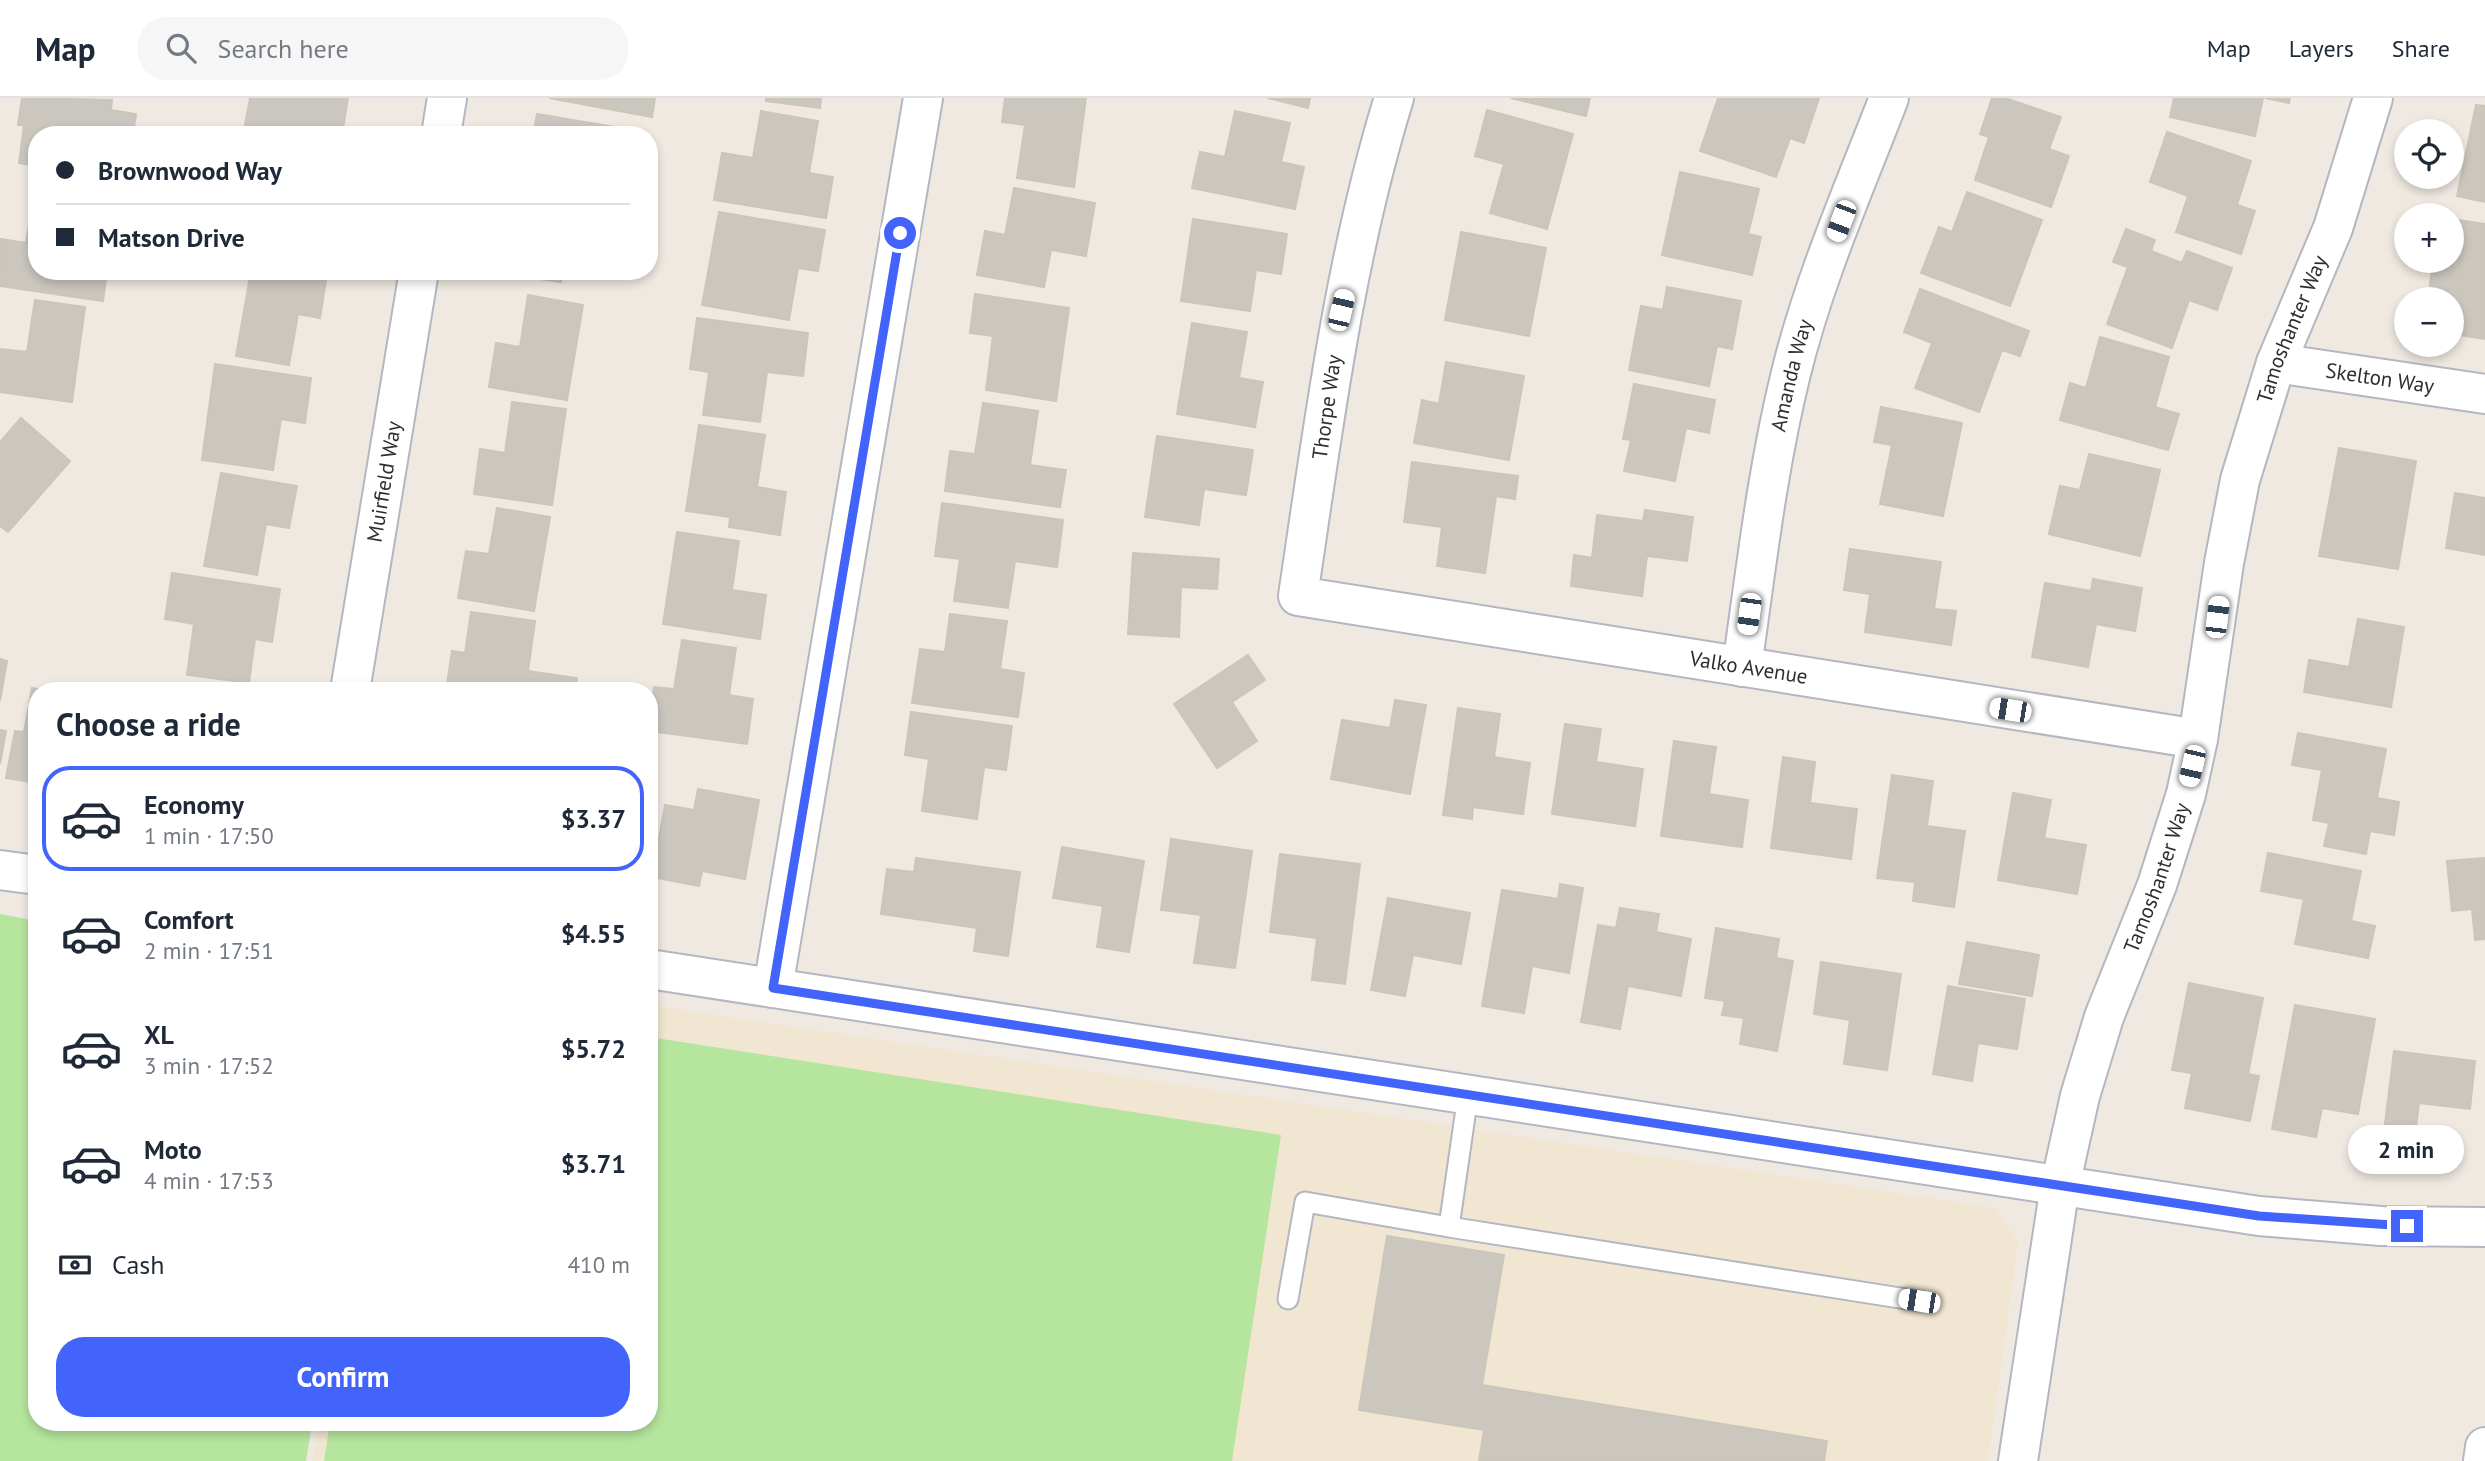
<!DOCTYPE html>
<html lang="en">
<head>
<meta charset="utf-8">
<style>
	body { margin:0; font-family:"PT Sans",sans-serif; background:#f6f6f7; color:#1f2937; height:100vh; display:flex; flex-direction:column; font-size:26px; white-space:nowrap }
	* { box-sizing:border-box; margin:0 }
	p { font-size:23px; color:#747a83 }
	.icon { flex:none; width:38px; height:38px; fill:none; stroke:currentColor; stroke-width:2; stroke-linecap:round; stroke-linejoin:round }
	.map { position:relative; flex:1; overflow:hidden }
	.sheet { position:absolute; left:28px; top:584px; width:630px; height:749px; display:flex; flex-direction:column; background:#fff; border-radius:28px; box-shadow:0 4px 10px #0003 }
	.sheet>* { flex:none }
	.hud { position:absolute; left:28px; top:28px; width:630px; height:154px; border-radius:28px; box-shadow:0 4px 10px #0003; display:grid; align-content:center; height:154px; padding:0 28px; background:#fff }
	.fabs { position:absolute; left:2394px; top:21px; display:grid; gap:14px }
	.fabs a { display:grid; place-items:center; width:70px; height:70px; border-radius:50%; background:#fff; box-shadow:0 4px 10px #0003; font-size:35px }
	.end { position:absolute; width:32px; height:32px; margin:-16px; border:9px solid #4264fb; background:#fff; box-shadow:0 0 0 4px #fff }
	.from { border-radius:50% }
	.bubble { position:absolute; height:49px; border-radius:24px; background:#fff; box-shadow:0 4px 10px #0003; font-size:23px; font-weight:700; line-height:49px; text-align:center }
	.car { position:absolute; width:21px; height:42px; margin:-21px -10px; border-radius:9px; box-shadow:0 0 5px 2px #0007; background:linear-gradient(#fff 24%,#345 0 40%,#fff 0 76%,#345 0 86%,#fff 0) }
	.hud b { display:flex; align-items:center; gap:24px; height:66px; font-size:26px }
	.hud b+b { border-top:2px solid #e0e1e3 }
	.hud i { width:18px; height:18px; background:#1f2937 }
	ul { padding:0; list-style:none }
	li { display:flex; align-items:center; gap:21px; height:105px; margin:0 14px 10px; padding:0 14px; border:4px solid transparent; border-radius:28px }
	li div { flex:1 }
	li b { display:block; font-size:26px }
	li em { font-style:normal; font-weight:700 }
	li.on { border-color:#4264fb }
	li>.icon { width:63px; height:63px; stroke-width:1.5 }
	h2 { padding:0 28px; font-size:32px; line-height:84px }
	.pay { display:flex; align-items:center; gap:18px; height:77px; padding:0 28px; font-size:26px }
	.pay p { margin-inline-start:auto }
	.cta { display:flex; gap:14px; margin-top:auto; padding:14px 28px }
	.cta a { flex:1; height:80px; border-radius:28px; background:#4264fb; color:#fff; font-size:28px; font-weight:700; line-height:80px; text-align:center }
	header { display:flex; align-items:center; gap:42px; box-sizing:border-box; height:98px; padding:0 35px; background:#fff; border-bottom:2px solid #e0e1e3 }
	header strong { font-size:33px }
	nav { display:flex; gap:38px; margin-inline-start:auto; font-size:24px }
	.search { width:490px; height:63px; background:#f6f6f7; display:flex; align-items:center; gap:18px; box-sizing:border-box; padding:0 24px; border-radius:28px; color:#747a83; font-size:26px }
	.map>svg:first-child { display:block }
</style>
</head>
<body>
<header>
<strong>Map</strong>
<div class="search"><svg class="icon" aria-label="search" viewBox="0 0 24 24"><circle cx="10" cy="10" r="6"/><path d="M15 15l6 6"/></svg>Search here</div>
<nav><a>Map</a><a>Layers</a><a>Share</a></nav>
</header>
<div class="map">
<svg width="2485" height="1363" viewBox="0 0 2485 1363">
	<rect width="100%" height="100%" fill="#efe9e1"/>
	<path fill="#f0e6d1" d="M649,907L1995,1110L2018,1144L1988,1363H313L318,1325H649Z"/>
	<path fill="#b6e59e" d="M0,816L37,823V1325H312L306,1363H0Z
		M649,939L1281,1037L1232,1363H324L330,1325H649Z"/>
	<path fill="#cbc7bf" stroke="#cbc5ba" stroke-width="2" d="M22,0L112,2L111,12L136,16L133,37H37V68L19,65L24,27H18Z
		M250,0H348L342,37H243Z
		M549,0H655L652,19Z
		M766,0H821L820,10L766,3Z
		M1005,0H1086L1074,89L1017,80L1025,27L1002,24Z
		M1268,0H1310L1308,10Z
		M1511,0H1590L1586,18Z
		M1718,0H1819L1804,45L1790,40L1776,79L1700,53Z
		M1992,0H2005L2061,19L2049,51L2069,58L2051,109L1975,82L1989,39L1980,36Z
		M2174,0H2263L2255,38L2170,19Z
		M2265,0H2290L2289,5Z
		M2476,7L2485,8V104L2457,98Z
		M1487,12L1573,36L1547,131L1490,115L1504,66L1475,58Z
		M761,13L818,23L809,75L833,79L826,120L714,102L722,55L753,60Z
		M1235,13L1290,25L1281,64L1304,69L1295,111L1192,90L1200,54L1225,59Z
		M537,16L621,30L620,37H533Z
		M2167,34L2251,63L2237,107L2255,113L2241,156L2176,134L2188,98L2150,84Z
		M1680,74L1759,91L1748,136L1761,139L1752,177L1662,157Z
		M1014,90L1095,105L1086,158L1051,152L1044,189L977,177L985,133L1005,137Z
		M1967,94L2042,122L2010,208L1921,175L1939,129L1952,134Z
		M34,96H37V173H107L103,203L0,188L1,141L26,145Z
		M719,114L825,132L818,173L798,170L789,222L702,207Z
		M1193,121L1287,136L1281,176L1256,172L1250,213L1181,203Z
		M2452,121L2485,126V241L2452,236V201H2428L2433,163H2452Z
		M2126,131L2155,142L2151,153L2182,165L2187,153L2232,170L2217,212L2189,202L2172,250L2107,226L2128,169L2113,164Z
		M1461,134L1546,150L1529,238L1445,222Z
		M251,173L327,176L320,220L298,216L289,267L236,258Z
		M512,173H563L561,184L512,177Z
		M1667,189L1741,203L1732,251L1717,248L1709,288L1629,272L1641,208L1663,212Z
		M1920,191L2029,233L2020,258L2002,252L1979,314L1915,290L1932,245L1904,234Z
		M975,196L1069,210L1056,303L986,292L993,238L970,235Z
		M528,197L583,207L567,302L489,289L496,245L520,249Z
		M35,202L85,209L72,304L0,294V251L27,254Z
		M697,220L808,235L803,278L767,274L760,324L703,317L709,274L690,271Z
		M1192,225L1247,234L1239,280L1263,284L1255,329L1177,316Z
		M2100,239L2169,259L2155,309L2179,316L2168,352L2060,322L2070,285L2086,290Z
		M1446,264L1524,278L1509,362L1414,345L1422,302L1439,306Z
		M215,266L311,280L305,325L281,321L273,372L202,362Z
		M1634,286L1715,302L1709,335L1686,330L1675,383L1624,373L1631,342L1623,341Z
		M512,304L566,311L552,407L474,396L480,351L505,355Z
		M983,305L1038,313L1030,367L1066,372L1060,409L945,393L950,353L975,356Z
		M1881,309L1962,325L1943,418L1880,406L1892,347L1874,344Z
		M21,320L70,363L8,434L0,428V344Z
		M699,327L765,337L757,389L786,394L780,437L729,429L730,419L686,413Z
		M1157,338L1253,352L1246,397L1204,391L1199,427L1145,419Z
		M2339,350L2416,363L2398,471L2319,458Z
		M2089,356L2160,372L2140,458L2049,436L2060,388L2080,392Z
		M1412,364L1518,378L1515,401L1496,398L1485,475L1437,468L1442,429L1404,424Z
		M221,375L297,388L289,430L266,426L257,477L204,468Z
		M2455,395L2485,400V457L2446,450Z
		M942,405L1063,422L1057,469L1015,463L1008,510L954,503L960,461L935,458Z
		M497,410L550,419L534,513L458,500L466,453L489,456Z
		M1645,412L1693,419L1687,463L1647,458L1642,498L1571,488L1574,457L1592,460L1597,417L1643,423Z
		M677,434L739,443L732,492L766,497L760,541L663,526Z
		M1850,451L1941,464L1934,511L1956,513L1951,547L1865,534L1870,496L1844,492Z
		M1133,455L1219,461L1217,491L1181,489L1179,539L1128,536Z
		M172,475L280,491L272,544L255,541L249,585L187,577L194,526L165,521Z
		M2093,481L2142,490L2135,533L2096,526L2088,569L2032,559L2045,485L2091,493Z
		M471,514L535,523L528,573L577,580L576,593H446L452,553L465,555Z
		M950,516L1007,523L1000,571L1024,575L1018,619L912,605L920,551L945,554Z
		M2358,521L2404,529L2391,609L2304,594L2309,562L2349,569Z
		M682,542L736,550L729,597L753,601L747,646L649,633L654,589L674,591Z
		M1248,557L1265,582L1232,604L1257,643L1217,670L1174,606Z
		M0,561L7,563L0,603Z
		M32,590L49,593H37V685L6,680L15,633L24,634Z
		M1395,602L1426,607L1410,696L1331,681L1342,622L1390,630Z
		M1458,610L1500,616L1494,659L1530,665L1523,716L1473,709L1472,721L1443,717Z
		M911,614L1012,628L1006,672L984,669L977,721L922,713L929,661L905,657Z
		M1565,626L1601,631L1596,664L1643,671L1635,728L1552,716Z
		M0,632L6,633L0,666Z
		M2298,635L2386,651L2377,700L2399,704L2394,737L2370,733L2366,756L2324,748L2329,725L2313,722L2322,672L2292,667Z
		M1674,643L1716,649L1709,696L1748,702L1742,749L1661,738Z
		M1783,659L1815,664L1810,705L1857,711L1851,761L1771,750Z
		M1892,677L1933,683L1927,728L1965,733L1954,809L1913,803L1915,784L1877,780Z
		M698,691L759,702L745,781L702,773L699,788L652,779L665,707L694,712Z
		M2013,695L2051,702L2044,740L2086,747L2077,796L1998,782Z
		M1171,741L1252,753L1235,870L1194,865L1201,817L1161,812Z
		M1062,749L1144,763L1129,854L1097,849L1103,808L1053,800Z
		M2268,755L2361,773L2351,823L2375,828L2368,860L2295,846L2304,801L2261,793Z
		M1280,756L1360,766L1345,886L1312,882L1317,840L1270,834Z
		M916,760L1020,774L1008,858L974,853L977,830L881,816L887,771L914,774Z
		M2485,760V841L2475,842L2472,811L2452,813L2447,763Z
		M1560,786L1583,790L1569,875L1532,868L1524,915L1482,908L1502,792L1558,801Z
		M1388,800L1470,815L1461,866L1413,857L1405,898L1371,892Z
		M1620,810L1659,816L1656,834L1691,841L1681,898L1628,888L1620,931L1581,924L1598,827L1616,830Z
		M1716,830L1779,841L1776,860L1793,863L1777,953L1740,946L1744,920L1722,917L1725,903L1705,900Z
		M1967,844L2039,857L2032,898L1959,886Z
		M1821,864L1901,876L1887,972L1844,966L1850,922L1814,916Z
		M2189,885L2263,900L2248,976L2259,978L2250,1023L2185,1010L2192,975L2172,972Z
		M1948,888L2025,901L2017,951L1978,945L1972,983L1933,976Z
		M2295,907L2375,921L2358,1016L2322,1010L2316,1039L2272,1031Z
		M2394,953L2475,963L2470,1011L2419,1005L2414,1046L2383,1042Z
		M1387,1138L1504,1157L1482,1287L1827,1343L1824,1363H1479L1484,1332L1359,1312Z"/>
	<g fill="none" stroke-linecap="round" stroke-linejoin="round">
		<defs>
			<path id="service" d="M1449,1129L1919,1203
				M1288,1201L1305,1104L1449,1129L1468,997"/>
			<g id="minor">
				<path id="s1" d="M1394,0C1344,162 1323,331 1298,498L2198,641"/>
				<path d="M441,37L447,0"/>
				<path id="s2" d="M2276,265L2485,296"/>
				<path id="s3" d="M1742,569C1756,471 1767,372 1791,275C1814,181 1854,91 1889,0"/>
				<path id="s4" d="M350,593L419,173"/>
				<path d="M0,772L37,777"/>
				<path d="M649,871L2259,1118L2381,1128L2485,1129"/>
				<path d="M773,890L923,0"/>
				<path id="s5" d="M2018,1363L2060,1088L2080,998L2104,919L2157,787L2186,696L2198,641L2224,465L2240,382L2276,265L2333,130L2373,0"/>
				<path d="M2483,1363L2485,1349"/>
			</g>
		</defs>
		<use href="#service" stroke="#b4b7c1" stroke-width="23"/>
		<use href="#minor" stroke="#b4b7c1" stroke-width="42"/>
		<use href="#service" stroke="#fff" stroke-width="19"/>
		<use href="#minor" stroke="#fff" stroke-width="38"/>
	</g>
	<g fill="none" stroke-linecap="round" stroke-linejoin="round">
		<path stroke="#4264fb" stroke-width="9" d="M900,135L773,890L2259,1118L2407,1128"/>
	</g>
	<g text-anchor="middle" stroke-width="5" stroke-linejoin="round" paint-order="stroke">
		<g font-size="21" fill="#2e2e2e" stroke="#fff">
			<text dy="7" stroke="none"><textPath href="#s5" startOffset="1169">Tamoshanter Way</textPath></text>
			<text dy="7" stroke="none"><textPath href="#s3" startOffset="296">Amanda Way</textPath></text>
			<text dy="7" stroke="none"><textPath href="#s2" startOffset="105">Skelton Way</textPath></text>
			<text transform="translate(1327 309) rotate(-82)" y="7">Thorpe Way</text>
			<text dy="7" stroke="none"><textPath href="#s4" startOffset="212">Muirfield Way</textPath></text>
			<text dy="7" stroke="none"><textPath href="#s1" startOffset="964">Valko Avenue</textPath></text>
			<text dy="7" stroke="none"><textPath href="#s5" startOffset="602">Tamoshanter Way</textPath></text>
		</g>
	</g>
</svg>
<div class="fabs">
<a><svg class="icon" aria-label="locate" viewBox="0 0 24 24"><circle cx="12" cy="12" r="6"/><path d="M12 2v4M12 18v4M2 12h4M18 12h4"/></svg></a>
<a>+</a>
<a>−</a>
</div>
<i class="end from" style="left:900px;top:135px"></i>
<i class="end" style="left:2407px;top:1128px"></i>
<div class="bubble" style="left:2348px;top:1027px;width:116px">2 min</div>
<i class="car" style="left:1841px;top:123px;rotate:201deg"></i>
<i class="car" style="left:1341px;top:212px;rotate:13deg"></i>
<i class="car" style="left:1749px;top:516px;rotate:188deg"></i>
<i class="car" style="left:2217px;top:519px;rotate:7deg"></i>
<i class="car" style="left:2010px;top:612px;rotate:279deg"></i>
<i class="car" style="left:2192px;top:668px;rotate:193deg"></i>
<i class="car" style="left:1919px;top:1203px;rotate:279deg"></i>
<div class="hud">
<b><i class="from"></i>Brownwood Way</b>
<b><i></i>Matson Drive</b>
</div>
<section class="sheet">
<h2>Choose a ride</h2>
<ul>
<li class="on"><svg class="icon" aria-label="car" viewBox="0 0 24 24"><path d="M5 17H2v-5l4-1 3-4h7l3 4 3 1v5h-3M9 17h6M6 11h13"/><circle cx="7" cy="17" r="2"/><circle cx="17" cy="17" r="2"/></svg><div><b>Economy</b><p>1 min · 17:50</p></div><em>$3.37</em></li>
<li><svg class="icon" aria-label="car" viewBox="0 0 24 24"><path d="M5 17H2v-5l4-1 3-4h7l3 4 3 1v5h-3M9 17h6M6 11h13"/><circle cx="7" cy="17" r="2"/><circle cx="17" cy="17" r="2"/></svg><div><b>Comfort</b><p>2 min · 17:51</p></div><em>$4.55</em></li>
<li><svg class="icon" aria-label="car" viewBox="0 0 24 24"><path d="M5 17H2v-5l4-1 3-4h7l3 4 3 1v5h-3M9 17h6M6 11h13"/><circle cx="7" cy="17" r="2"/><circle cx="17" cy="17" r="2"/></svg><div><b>XL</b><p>3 min · 17:52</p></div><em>$5.72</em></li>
<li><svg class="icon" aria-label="car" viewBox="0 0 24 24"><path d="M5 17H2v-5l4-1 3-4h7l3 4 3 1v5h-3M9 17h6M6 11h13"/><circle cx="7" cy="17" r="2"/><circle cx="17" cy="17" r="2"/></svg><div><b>Moto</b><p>4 min · 17:53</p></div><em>$3.71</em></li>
</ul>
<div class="pay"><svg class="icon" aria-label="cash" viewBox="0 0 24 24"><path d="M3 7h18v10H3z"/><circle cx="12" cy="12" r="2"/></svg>Cash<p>410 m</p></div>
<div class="cta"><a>Confirm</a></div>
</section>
</div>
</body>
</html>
